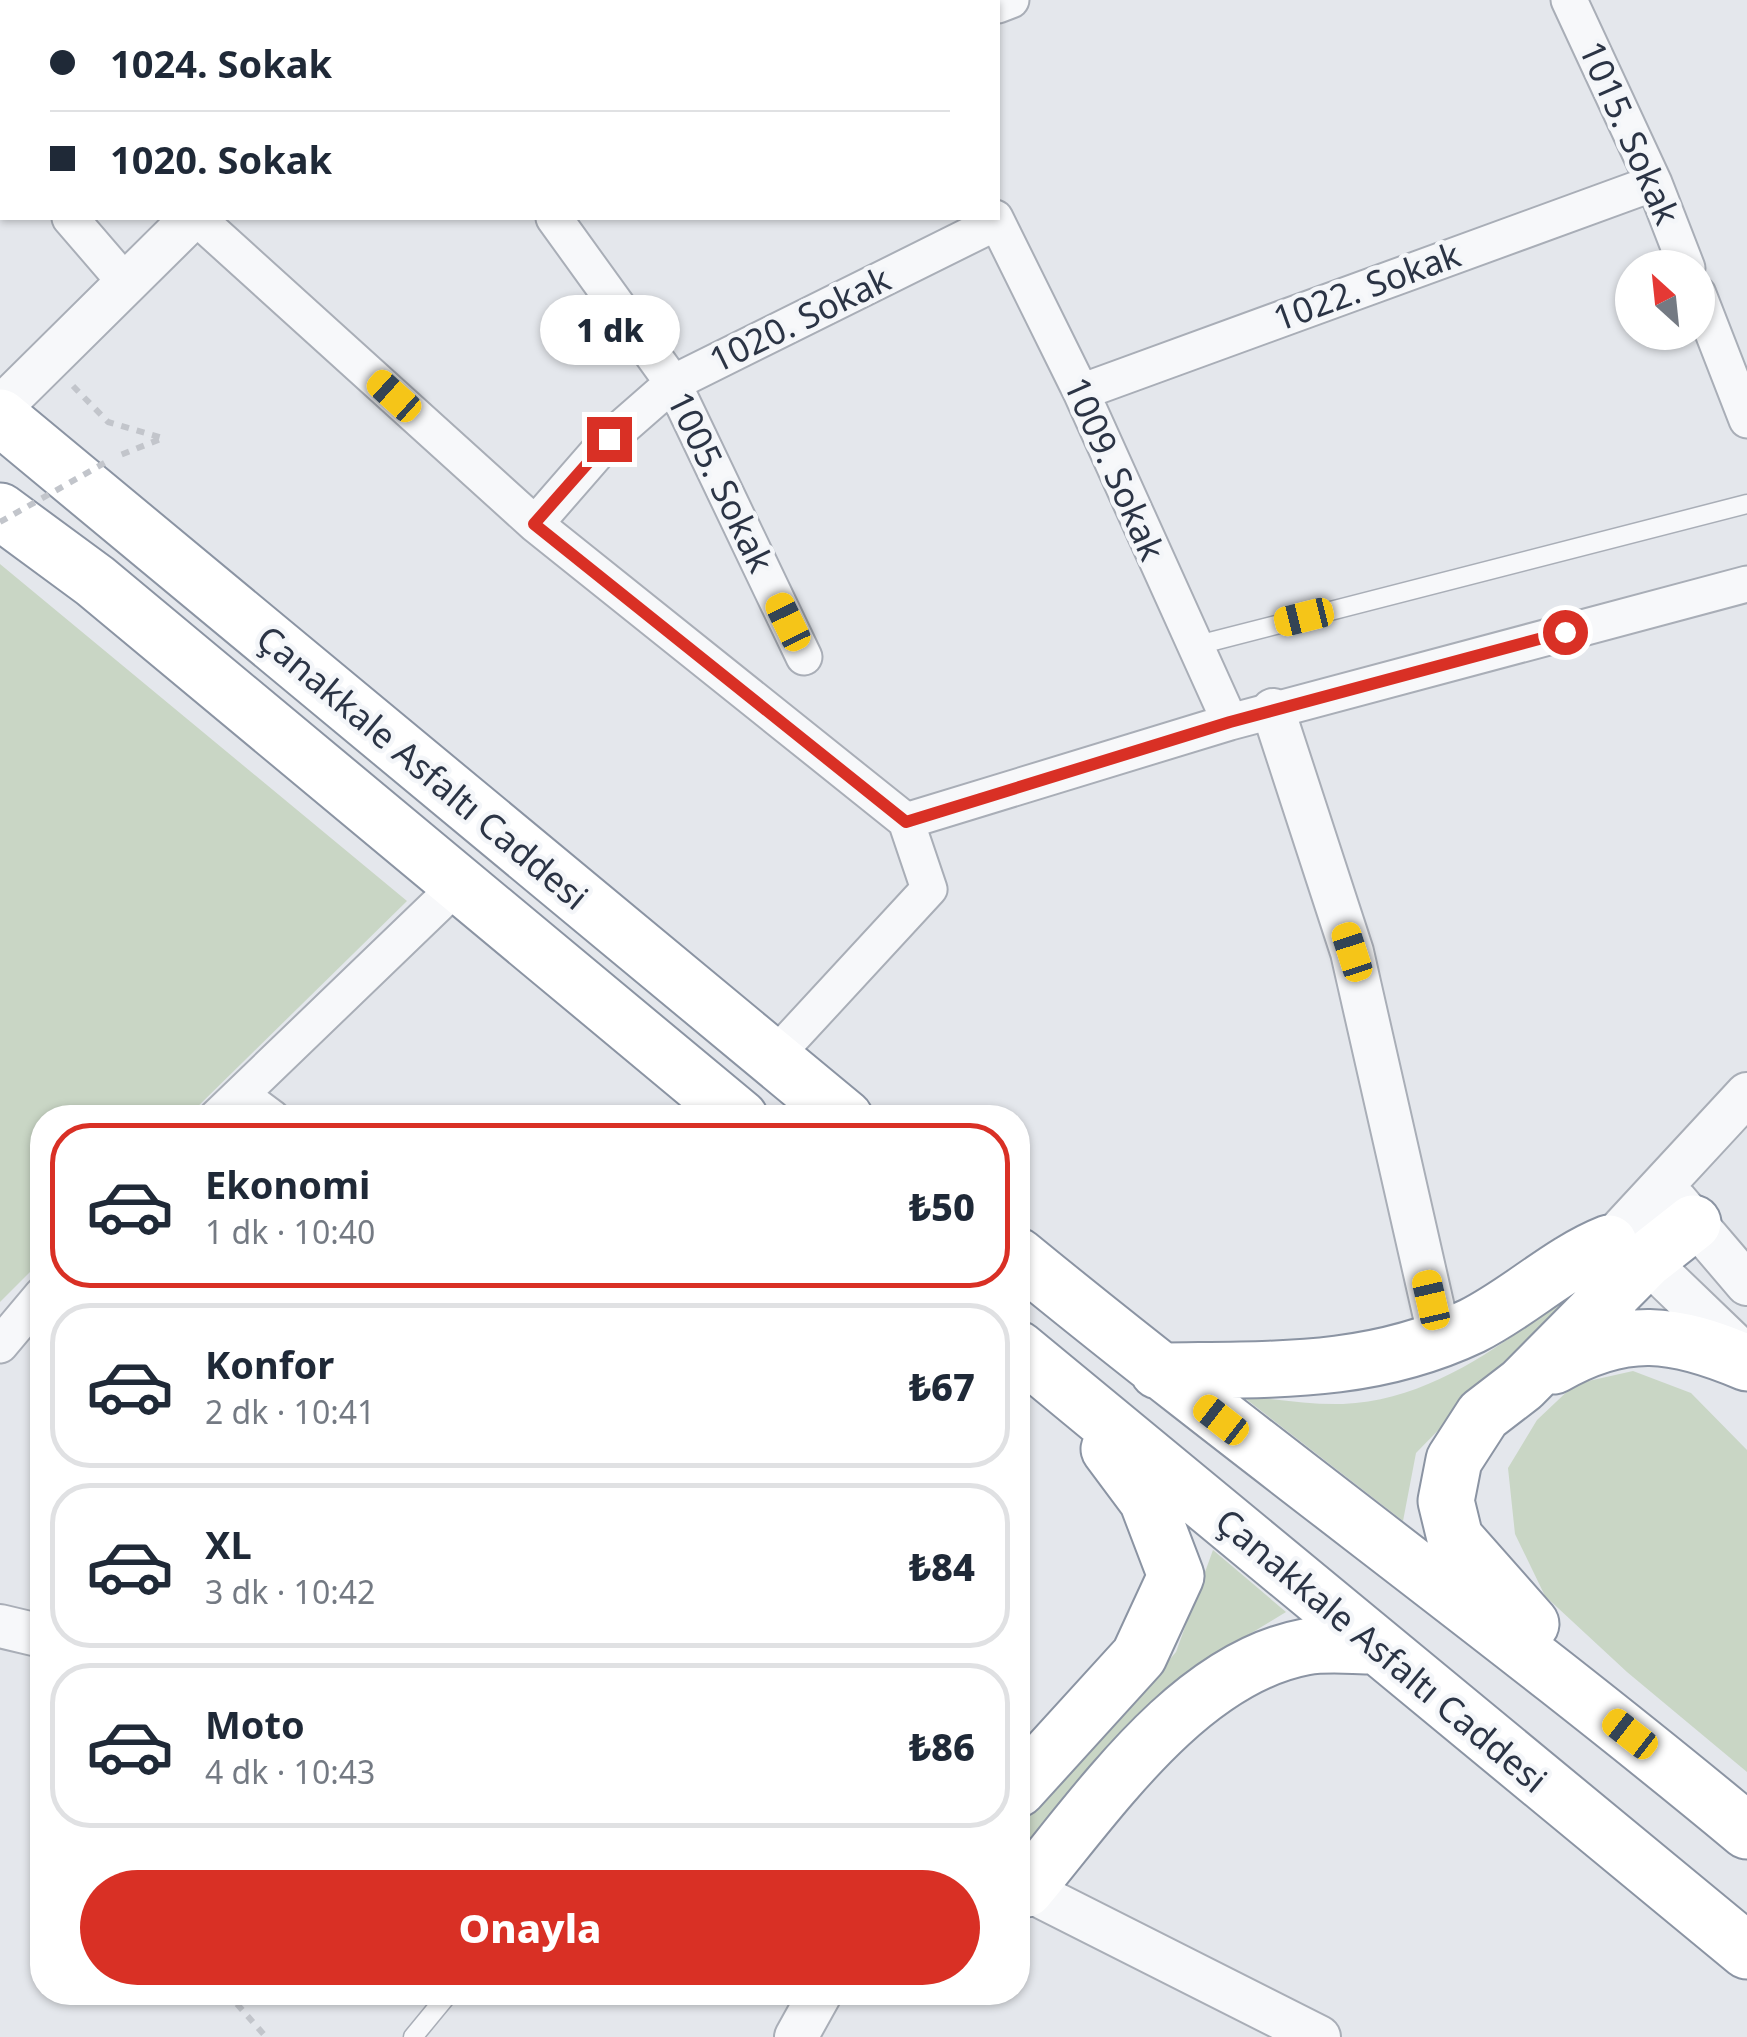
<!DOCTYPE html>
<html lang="tr">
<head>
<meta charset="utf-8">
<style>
	body { margin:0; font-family:"Noto Sans",sans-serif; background:#f6f6f7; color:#1f2937; height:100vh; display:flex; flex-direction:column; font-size:38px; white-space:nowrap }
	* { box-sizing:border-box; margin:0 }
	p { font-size:32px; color:#747a83 }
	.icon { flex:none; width:55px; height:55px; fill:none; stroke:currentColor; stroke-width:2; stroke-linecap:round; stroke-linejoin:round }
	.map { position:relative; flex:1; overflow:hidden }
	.details { position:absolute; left:30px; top:1105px; width:1000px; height:900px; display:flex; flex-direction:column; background:#fff; border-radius:40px; box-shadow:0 2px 8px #0004 }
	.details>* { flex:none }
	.top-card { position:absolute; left:0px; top:0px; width:1000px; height:220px; box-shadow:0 2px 8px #0004; display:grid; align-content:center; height:220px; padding:0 50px; background:#fff }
	.needle { width:65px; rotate:333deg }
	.fabs { position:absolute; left:1615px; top:250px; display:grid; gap:20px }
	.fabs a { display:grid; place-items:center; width:100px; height:100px; border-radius:50%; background:#fff; box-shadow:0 2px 8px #0004; font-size:50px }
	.end { position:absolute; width:45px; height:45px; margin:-22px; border:12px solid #d93025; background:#fff; box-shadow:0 0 0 5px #fff }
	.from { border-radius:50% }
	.bubble { position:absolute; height:70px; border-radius:35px; background:#fff; box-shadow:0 2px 8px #0004; font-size:32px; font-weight:800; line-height:70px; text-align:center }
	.car { position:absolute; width:30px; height:60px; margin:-30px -15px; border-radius:12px; box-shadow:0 0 8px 2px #0007; background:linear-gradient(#f5c518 24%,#345 0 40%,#f5c518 0 76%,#345 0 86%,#f5c518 0) }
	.top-card b { display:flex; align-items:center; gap:35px; height:95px; font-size:38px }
	.top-card b+b { border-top:2px solid #e0e1e3 }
	.top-card i { width:25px; height:25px; background:#1f2937 }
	ul { padding:18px 0 0; list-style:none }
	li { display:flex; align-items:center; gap:30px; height:165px; margin:0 20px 15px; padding:0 30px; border:5px solid #e0e1e3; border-radius:40px }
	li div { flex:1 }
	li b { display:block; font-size:38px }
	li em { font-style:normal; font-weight:800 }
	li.on { border-color:#d93025 }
	li>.icon { width:90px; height:90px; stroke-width:1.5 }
	.action { display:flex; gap:20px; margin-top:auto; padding:20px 50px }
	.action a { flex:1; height:115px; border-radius:60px; background:#d93025; color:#fff; font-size:40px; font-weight:800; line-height:115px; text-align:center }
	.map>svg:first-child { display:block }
</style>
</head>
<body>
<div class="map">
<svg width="1747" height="2037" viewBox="0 0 1747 2037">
	<rect width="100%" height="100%" fill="#e4e7ec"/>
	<path fill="#c9d6c5" d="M0,564L407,901L187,1117L42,1118V1260L0,1302Z
		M1581,1284L1416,1453L1403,1521L1242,1396C1275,1399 1310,1405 1343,1404C1435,1400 1511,1339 1581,1284Z
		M1633,1371L1691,1393L1747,1450V1772L1627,1672L1545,1596L1515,1534L1508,1468L1537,1420L1575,1384Z
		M1213,1550L1286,1612L1194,1668L1018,1853V1829L1090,1753L1176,1652Z"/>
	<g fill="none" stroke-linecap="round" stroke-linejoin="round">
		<defs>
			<path id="service" d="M1194,646L1747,504
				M413,2037L450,1992"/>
			<path id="minor" d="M868,0L869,2
				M1569,0L1654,183L1687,268
				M130,2L133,0
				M998,5L1011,0
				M0,109L2,107
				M0,136L2,139
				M70,218L126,283
				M197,218L535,524L906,821L929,889L772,1059
				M554,218L673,383L804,657
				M995,218L1081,392L1230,722
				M1698,294L1747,420
				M1081,392L1654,183
				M535,524L609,439L673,383L997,222
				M906,821L1230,722L1747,584
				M241,1095L272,1118
				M216,1118L459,884
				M0,1345L42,1295"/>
			<path id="tertiary" d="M435,2L438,0
				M0,408L192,218
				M1273,710L1352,952L1440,1339
				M1747,1094L1609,1243L1646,1260L1747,1357
				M1676,1201L1747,1284
				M0,1626L42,1636
				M1018,1885L1319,2037
				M796,2037L821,1992"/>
			<path id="trunk" d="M0,417L845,1118
				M0,511L95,581L740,1118
				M1018,1256C1257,1452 1509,1633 1747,1831
				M1018,1349L1747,1951
				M1554,1366C1625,1325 1674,1332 1747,1363
				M1158,1371C1269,1369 1369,1375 1472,1326C1520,1302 1559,1263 1609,1243
				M1531,1624L1455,1538L1446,1501L1454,1460L1483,1415L1522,1385L1646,1260L1693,1223
				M1018,1789L1139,1656L1176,1576L1147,1500L1109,1449
				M1026,1889C1098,1803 1188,1669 1305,1647C1327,1643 1352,1646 1374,1646"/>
		</defs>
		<use href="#service" stroke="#a9aeb7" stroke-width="21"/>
		<use href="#minor" stroke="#a9aeb7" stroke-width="39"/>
		<use href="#tertiary" stroke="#a9aeb7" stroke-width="46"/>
		<use href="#trunk" stroke="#8b94a3" stroke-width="59"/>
		<path stroke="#c2c5cb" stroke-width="6" stroke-dasharray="8 8" stroke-linecap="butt" d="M73,386L108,422L163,438L118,456
			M237,2004L266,2037"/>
		<use href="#service" stroke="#f7f8fa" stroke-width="18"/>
		<use href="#minor" stroke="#f7f8fa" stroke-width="35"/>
		<use href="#tertiary" stroke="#f7f8fa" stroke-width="42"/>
		<use href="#trunk" stroke="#fff" stroke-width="55"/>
		<path stroke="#c2c5cb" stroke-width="6" stroke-dasharray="8 8" stroke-linecap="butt" d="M0,522L108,461"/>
	</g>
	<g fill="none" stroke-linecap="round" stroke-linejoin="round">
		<path stroke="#d93025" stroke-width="12" d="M609,439L534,524L906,822L1230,722L1565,632"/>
	</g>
	<g text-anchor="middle" stroke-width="9" stroke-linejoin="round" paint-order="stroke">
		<g font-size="35" fill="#2b3445" stroke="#f4f6f9">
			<text transform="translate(1629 133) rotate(66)" y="12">1015. Sokak</text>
			<text transform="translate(1367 287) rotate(-20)" y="12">1022. Sokak</text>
			<text transform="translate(800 320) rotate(-26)" y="12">1020. Sokak</text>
			<text transform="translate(1114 469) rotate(66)" y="12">1009. Sokak</text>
			<text transform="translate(720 482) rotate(64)" y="12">1005. Sokak</text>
			<text transform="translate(422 768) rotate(40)" y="12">Çanakkale Asfaltı Caddesi</text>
			<text transform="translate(1381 1651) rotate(40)" y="12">Çanakkale Asfaltı Caddesi</text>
		</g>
	</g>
</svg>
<div class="fabs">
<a><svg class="needle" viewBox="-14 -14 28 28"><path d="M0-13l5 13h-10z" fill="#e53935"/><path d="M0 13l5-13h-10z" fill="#747a83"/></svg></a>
</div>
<i class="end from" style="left:1565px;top:632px"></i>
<i class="end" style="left:609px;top:439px"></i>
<div class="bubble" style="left:540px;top:295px;width:140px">1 dk</div>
<i class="car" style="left:394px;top:396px;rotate:312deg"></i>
<i class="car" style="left:1304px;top:617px;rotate:256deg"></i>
<i class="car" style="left:788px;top:622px;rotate:334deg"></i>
<i class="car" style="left:1352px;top:952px;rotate:342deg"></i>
<i class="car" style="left:1431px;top:1300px;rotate:347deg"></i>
<i class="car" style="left:1221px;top:1420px;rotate:308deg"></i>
<i class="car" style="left:1630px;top:1734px;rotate:308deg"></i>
<div class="top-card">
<b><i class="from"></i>1024. Sokak</b>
<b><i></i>1020. Sokak</b>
</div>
<section class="details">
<ul>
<li class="on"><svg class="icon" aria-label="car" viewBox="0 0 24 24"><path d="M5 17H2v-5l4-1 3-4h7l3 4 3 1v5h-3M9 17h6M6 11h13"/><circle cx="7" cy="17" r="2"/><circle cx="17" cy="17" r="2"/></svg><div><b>Ekonomi</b><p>1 dk · 10:40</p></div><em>₺50</em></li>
<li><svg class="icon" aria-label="car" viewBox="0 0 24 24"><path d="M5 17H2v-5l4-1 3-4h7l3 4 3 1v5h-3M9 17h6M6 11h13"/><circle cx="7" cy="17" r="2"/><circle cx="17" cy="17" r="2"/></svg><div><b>Konfor</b><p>2 dk · 10:41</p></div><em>₺67</em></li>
<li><svg class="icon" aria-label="car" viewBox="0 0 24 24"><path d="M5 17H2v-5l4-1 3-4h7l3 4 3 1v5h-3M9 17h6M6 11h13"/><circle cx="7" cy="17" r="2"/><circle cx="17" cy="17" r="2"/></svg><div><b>XL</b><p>3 dk · 10:42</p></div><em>₺84</em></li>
<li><svg class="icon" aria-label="car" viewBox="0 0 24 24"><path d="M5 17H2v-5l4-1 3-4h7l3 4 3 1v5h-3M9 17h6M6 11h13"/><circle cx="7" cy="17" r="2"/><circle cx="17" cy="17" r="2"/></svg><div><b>Moto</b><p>4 dk · 10:43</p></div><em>₺86</em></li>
</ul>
<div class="action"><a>Onayla</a></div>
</section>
</div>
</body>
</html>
